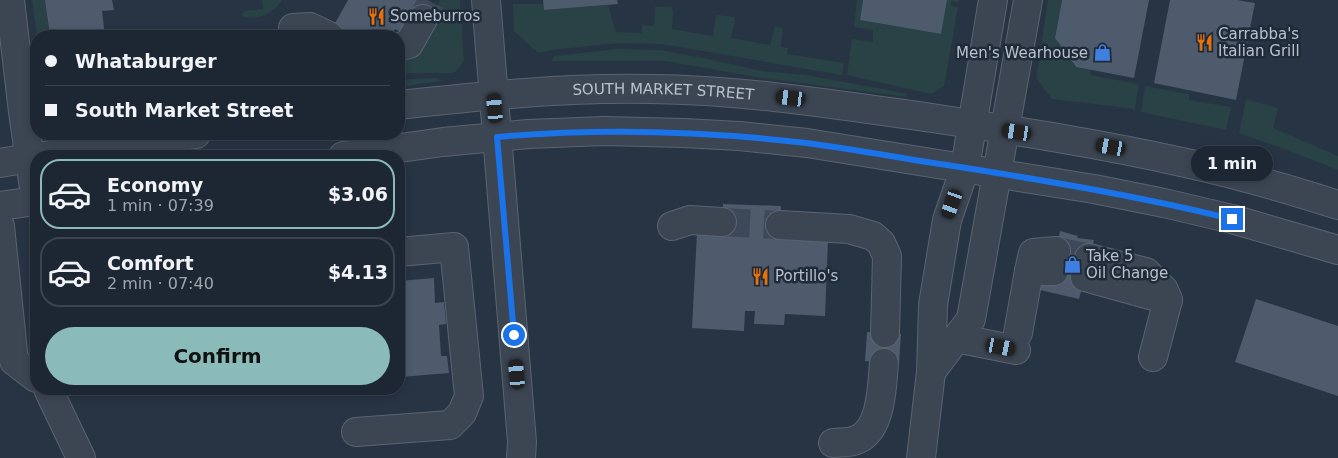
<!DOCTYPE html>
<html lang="en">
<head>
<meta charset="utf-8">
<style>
	body { margin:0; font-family:"DejaVu Sans",sans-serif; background:#2a333f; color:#f1f3f6; height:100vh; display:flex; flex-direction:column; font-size:19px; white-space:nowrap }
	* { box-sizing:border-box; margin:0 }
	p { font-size:16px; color:#a0a5ac }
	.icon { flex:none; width:28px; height:28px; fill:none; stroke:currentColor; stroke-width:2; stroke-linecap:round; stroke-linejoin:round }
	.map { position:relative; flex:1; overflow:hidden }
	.side { position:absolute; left:30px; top:150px; width:375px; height:245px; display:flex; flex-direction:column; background:#1d2733; border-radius:20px; box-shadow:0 2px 8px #0003,0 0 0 1px #3b444e }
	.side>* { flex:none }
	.banner { position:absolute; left:30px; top:30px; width:375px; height:110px; border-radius:20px; box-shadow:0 2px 8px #0003,0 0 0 1px #3b444e; display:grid; align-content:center; height:110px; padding:0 15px; background:#1d2733 }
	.end { position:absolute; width:22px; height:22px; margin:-11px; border:6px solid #1a73e8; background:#fff; box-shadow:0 0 0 2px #fff }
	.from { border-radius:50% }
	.bubble { position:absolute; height:35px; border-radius:18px; background:#1d2733; box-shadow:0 2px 8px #0003,0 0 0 1px #3b444e; font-size:16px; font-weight:700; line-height:35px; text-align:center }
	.car { position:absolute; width:15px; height:30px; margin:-15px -8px; border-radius:6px; box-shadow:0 0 4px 1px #0007; background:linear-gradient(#222 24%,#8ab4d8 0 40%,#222 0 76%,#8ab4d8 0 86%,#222 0) }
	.banner b { display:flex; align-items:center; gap:18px; height:48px; font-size:19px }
	.banner b+b { border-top:1px solid #3b444e }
	.banner i { width:12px; height:12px; background:#f1f3f6 }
	ul { padding:9px 0 0; list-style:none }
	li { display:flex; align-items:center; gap:15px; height:70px; margin:0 10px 8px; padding:0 5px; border:2px solid #3b444e; border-radius:20px }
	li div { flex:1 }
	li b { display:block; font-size:19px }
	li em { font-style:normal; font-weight:700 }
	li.current { border-color:#8bbbb9 }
	li>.icon { width:45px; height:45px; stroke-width:1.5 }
	.primary-button { display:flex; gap:10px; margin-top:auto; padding:10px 15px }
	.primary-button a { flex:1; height:58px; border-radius:30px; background:#8bbbb9; color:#111; font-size:20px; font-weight:700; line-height:58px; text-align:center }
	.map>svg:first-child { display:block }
</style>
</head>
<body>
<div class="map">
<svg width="1338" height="458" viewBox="0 0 1338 458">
	<rect width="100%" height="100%" fill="#273444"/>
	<path fill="#294245" d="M32,0H45L50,36H37Z
		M262,0H282C274,13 257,21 242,16L243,12L245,11L263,9Z
		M440,0H460L464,61L455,72L452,73H399V52L414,47Z
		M857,0H863L860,20L941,34L947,0H959L958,2L951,1V6L958,7L944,86L931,94L847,75L852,39L873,42V30L854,27Z
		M1048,0H1062L1055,38L1075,67L1091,70L1090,75L1139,84L1135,109L1052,99L1037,79V73Z
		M513,4H543L544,10L608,5L616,32L642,33V25L654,26L655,7H671L673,11L672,29L713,36L716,16L718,15L734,17L735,21L731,38L770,45L775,26L783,28L781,47L788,48L787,54L844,63L842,75L662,44L620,43L559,49L538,53L514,31Z
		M617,49L659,50L704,58L761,71L805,75L904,93L906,94L907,97L762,78L665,61H552L553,57L555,56Z
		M437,78L442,81L399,87V80Z
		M1145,86L1189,94V100L1231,107L1226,130L1141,112Z
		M1246,99L1278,108L1273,128L1338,156V170L1287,150L1239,133Z"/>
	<path fill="#4e5b6d" d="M45,0H112L114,10L102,11L105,36H50Z
		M348,0H427L443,9L434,25L404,34L395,29L391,36H350L333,27Z
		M543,0H617L618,4L544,10Z
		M863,0H947L941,34L860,20Z
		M1062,0H1149L1134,78L1076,67L1055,38Z
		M1170,0H1237L1255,3L1236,100L1154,83Z
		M723,204L781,206L780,238L828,241L825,316L785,314L784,325L754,324L755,311H745L744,331L692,328L697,233L722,234Z
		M1060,231L1078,236L1077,238L1094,240L1079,299L1040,290L1042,281L1055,255Z
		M434,278L435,303L444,302L446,324L439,325L441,356H447L449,373L401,377L399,351V281Z
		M1256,299L1338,326V396L1235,362Z
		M867,332L901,334L899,364L865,361Z"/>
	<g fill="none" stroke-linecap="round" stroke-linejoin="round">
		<path stroke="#3d4959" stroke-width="28" stroke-dasharray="28 14" stroke-linecap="butt" d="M423,19L431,2
			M722,222L780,225
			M1056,251L1089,258"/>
		<defs>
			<g id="minor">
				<path d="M10,0L23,112L36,202"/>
				<path d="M486,0L522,442L521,458"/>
				<path d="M993,0L965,168L947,220L933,305L931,372L971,319L1028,0"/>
				<path d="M293,28L310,27L329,36"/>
				<path d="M399,47L409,44L423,19"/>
				<path id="s1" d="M399,105C483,96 567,87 651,89C746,90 839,105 932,118C1017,131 1102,144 1186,163C1237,174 1288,189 1338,205"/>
				<path d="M43,156L196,134"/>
				<path d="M343,156L443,142L528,134L604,131L684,133L739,136L807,143L1094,189L1164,203L1232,219L1338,250"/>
				<path d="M0,163L36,157"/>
				<path d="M0,206L36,201"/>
				<path d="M780,225L849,229L873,236L881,243L887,256L885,333"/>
				<path d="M0,226L14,361L36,378"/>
				<path d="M672,226L690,220L722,222"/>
				<path d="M1089,258L1146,272L1164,290L1168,300L1153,357"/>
				<path d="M1029,271H1054"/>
				<path d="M1085,277L1168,300"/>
				<path d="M1018,333L1029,271L1033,253L1056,251"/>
				<path d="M956,338L1016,350"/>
				<path d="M48,389L81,458"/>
				<path d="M356,432L450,425L462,413L469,396L454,247L399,252"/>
				<path d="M833,443C840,442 850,443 856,440C882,431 882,385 884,363"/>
				<path d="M921,458L931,372"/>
			</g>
		</defs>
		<use href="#minor" stroke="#5a6471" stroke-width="30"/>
		<use href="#minor" stroke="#3c4653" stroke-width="28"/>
	</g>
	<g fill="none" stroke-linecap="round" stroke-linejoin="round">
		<path stroke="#1a73e8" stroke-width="6" d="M514,335L497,137C600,128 704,131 806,143C853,149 900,158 947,165C1043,180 1138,196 1232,219"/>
	</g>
	<defs>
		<symbol id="restaurant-bare" viewBox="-9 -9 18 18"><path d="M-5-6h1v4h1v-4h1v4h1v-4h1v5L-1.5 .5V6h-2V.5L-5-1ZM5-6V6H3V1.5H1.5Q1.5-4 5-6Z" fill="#e8710a" stroke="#202b39" stroke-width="2.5" paint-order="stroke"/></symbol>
		<symbol id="shop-bare" viewBox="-9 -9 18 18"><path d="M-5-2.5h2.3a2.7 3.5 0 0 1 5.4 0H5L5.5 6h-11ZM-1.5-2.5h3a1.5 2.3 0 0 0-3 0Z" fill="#3f7fe0" stroke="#202b39" stroke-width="2.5" paint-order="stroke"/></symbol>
	</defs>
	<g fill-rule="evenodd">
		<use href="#restaurant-bare" x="364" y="4" width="25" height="25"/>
		<use href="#restaurant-bare" x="1192" y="30" width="25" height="25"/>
		<use href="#shop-bare" x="1090" y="40" width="25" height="25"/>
		<use href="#shop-bare" x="1060" y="252" width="25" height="25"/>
		<use href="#restaurant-bare" x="748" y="264" width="25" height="25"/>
	</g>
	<g text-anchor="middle" stroke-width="5" stroke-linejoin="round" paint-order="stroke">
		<g font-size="15" fill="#b9c1cd" stroke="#202b39" text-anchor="start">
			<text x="390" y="21">Someburros</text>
			<text x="1218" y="39">Carrabba's<tspan x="1218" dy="17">Italian Grill</tspan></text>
			<text x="1088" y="58" text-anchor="end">Men's Wearhouse</text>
			<text x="1086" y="261">Take 5<tspan x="1086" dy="17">Oil Change</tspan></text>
			<text x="775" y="281">Portillo's</text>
		</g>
		<g font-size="15" fill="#b9c1cd" stroke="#202b39">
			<text dy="5" stroke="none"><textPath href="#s1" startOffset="265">SOUTH MARKET STREET</textPath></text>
		</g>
	</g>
</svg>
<i class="end from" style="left:514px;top:335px"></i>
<i class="end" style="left:1232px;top:219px"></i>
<div class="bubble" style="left:1191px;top:146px;width:82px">1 min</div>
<i class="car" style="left:791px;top:98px;rotate:277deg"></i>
<i class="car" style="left:495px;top:108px;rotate:355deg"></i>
<i class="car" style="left:1017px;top:132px;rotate:279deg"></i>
<i class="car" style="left:1111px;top:147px;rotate:280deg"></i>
<i class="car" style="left:952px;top:204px;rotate:200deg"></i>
<i class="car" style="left:1001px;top:347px;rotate:101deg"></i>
<i class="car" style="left:517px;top:374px;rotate:355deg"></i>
<div class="banner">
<b><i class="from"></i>Whataburger</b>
<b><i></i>South Market Street</b>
</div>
<section class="side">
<ul>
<li class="current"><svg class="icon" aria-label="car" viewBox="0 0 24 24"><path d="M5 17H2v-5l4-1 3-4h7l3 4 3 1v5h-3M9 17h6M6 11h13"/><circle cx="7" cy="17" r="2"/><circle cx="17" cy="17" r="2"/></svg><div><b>Economy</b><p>1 min · 07:39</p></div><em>$3.06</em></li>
<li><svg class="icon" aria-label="car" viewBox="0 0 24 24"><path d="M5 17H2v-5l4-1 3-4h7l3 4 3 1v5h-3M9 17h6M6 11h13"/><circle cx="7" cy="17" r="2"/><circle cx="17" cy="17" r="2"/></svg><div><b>Comfort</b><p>2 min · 07:40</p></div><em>$4.13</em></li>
</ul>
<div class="primary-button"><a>Confirm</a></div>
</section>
</div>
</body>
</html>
